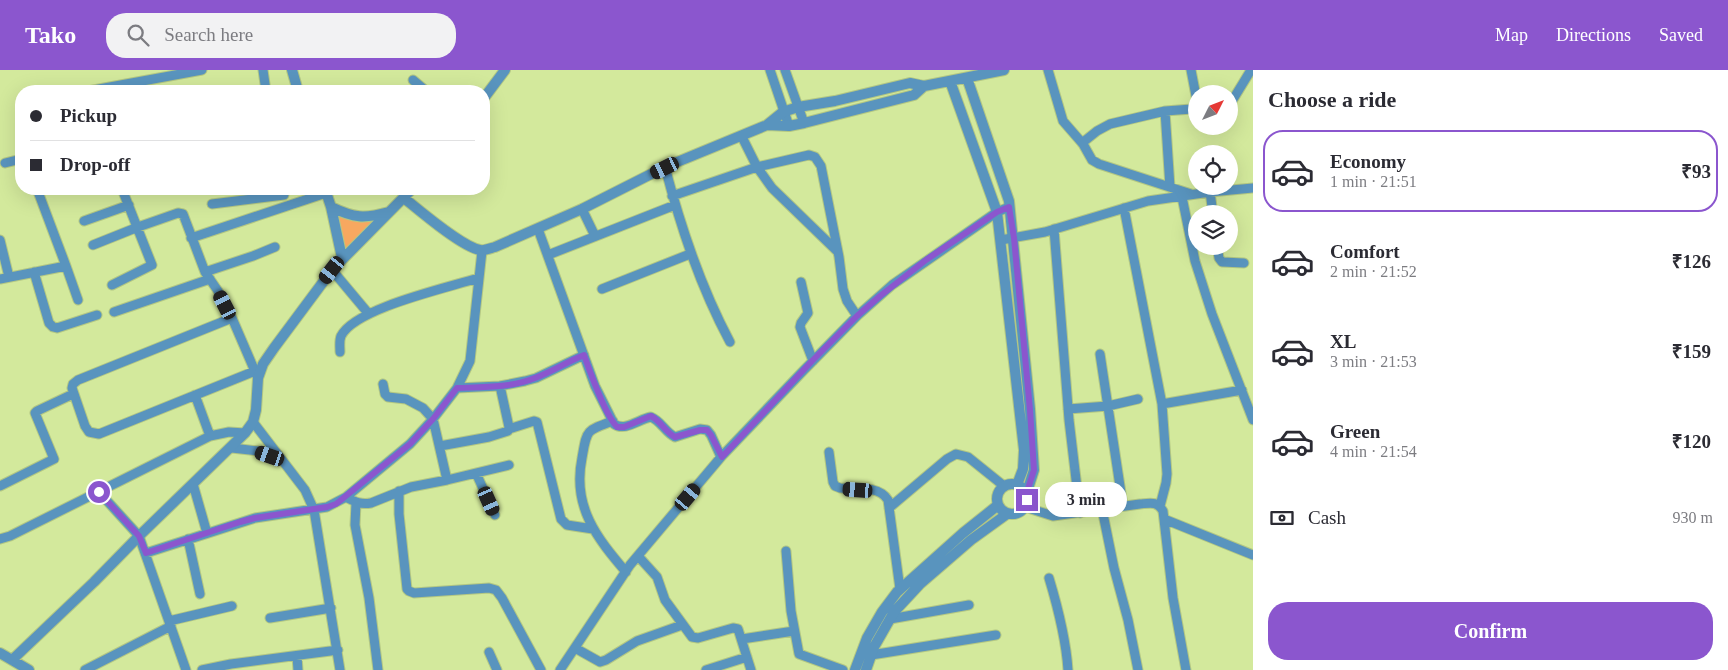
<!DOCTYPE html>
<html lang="en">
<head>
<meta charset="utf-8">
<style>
	body { margin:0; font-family:"Times New Roman",serif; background:#f2f2f3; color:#2b2b33; height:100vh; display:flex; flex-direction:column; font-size:19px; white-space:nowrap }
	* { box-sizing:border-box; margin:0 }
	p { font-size:16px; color:#7c7c81 }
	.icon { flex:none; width:28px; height:28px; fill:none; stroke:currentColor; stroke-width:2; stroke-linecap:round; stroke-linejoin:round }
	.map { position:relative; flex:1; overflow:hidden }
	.sheet { display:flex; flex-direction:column; background:#fff; width:475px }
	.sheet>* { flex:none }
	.hud { position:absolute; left:15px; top:15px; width:475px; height:110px; border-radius:20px; box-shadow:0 5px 20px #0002; display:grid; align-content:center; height:110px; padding:0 15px; background:#fff }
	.needle { width:32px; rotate:48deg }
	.buttons { position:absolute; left:1188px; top:15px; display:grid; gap:10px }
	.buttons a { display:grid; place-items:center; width:50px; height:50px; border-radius:50%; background:#fff; box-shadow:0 5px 20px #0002; font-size:25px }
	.end { position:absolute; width:22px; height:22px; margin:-11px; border:6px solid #8b56ce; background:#fff; box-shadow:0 0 0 2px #fff }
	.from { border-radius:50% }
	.bubble { position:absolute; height:35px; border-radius:18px; background:#fff; box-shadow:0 5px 20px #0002; font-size:16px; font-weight:800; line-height:35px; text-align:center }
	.car { position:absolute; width:15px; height:30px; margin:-15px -8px; border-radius:6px; box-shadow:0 0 4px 1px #0007; background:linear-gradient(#222 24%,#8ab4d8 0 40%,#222 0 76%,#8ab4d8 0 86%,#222 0) }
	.hud b { display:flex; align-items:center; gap:18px; height:48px; font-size:19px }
	.hud b+b { border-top:1px solid #e1e1e2 }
	.hud i { width:12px; height:12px; background:#2b2b33 }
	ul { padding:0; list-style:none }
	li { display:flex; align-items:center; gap:15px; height:82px; margin:0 10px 8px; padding:0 5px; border:2px solid transparent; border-radius:20px }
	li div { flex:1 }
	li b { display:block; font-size:19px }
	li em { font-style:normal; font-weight:800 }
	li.selected { border-color:#8b56ce }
	li>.icon { width:45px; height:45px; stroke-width:1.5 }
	h2 { padding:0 15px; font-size:22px; line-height:60px }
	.pay { display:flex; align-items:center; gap:12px; height:55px; padding:0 15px; font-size:19px }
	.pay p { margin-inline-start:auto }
	.action { display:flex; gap:10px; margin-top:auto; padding:10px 15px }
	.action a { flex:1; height:58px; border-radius:20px; background:#8b56ce; color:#fff; font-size:20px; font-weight:800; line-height:58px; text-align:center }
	header { display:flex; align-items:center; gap:30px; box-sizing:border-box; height:70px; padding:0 25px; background:#8b56ce; color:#fff }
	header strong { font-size:24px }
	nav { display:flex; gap:28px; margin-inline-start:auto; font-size:18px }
	.search { width:350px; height:45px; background:#f2f2f3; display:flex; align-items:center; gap:12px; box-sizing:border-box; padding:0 18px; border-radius:20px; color:#7c7c81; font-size:19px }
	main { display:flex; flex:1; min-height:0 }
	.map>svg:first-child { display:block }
</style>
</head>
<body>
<header>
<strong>Tako</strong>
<div class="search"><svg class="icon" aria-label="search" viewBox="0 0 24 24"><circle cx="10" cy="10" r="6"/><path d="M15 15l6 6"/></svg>Search here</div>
<nav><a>Map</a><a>Directions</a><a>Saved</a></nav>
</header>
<main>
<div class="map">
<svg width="1253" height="600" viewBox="0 0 1253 600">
	<rect width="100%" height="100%" fill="#d3e99c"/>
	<path fill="#f7a860" d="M335,141L377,148L344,186Z"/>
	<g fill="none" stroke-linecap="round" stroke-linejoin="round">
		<defs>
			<path id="minor" d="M263,0L266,21
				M770,0L789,56
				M785,0L804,53
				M1048,0L1063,51L1083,74L1092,90L1099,94L1191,124
				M1191,0L1196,26
				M413,10L426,21
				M88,21L202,0
				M1229,36L1251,0
				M1165,41L1170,117
				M742,67L757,97L772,118L837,181
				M1082,73L1097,61L1110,54L1165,41L1192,39L1196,37
				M5,93L21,89
				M665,97C681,158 700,216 730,272
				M1210,122L1213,144
				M672,126L757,97L809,85L815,87L821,96L839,187L843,219L847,231L857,246
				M1182,127L1195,191L1212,244L1253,350
				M212,134L284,125
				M1124,138L1162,334L1167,404L1166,413L1160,436
				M582,139L595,166
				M84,151L129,135
				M538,159L595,316L614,354C625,362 639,349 651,347C661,351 665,362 675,367L700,359L707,360L711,365L721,387
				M1054,159L1069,350L1080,443
				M191,168L326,123
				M0,170L9,207
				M1001,170L1045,162L1148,131L1210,122L1253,118
				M93,175L138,157L178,143L183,144L205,202L218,221L232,248L257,306
				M1217,176L1219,188L1222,192L1244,193
				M548,185L675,135
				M66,196L78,230
				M332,200L368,243
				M34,202L49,253L53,257L57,258L97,245
				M205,202L253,186L275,177
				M0,209L66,196L37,119
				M801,212L808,243L801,253L800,257L813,291
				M112,215L152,195L122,119
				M602,219L690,184
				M114,242L210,209
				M232,248L78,310L73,314L72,318L85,356L89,362L99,364L255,301
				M340,282C340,277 339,271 341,266C355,238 447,218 478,208
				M1100,284L1123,436
				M383,314L385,324L388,327L406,329L423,338L433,349L447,410
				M457,318L500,316L525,311L536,308L584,285
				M195,325L210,366
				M1162,334L1242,320
				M1068,339L1108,336L1138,329
				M613,351C585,361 587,360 582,388C572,437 597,468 626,502
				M253,352L305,420L314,440L340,600
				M509,359L534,351L537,352L561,449L567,455L593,459
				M440,376L489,367L508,361L509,357L500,316
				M232,378L258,381L282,390
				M829,382L833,412L835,416L840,418C855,419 879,415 888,430L900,519
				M476,403L495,445
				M193,414L207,463
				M0,416L54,389L35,343L37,341L73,324
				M399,421V444L407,519L409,521L414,523L489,518L496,520L502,528L541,600
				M99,422L139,466L186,600
				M346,427C355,432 361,435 371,433L411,417L447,410L509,395
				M356,433L355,455L369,528L378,600
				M1025,437L1053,446L1140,434C1151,433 1157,431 1163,441L1173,528L1186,600
				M889,438L947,389L956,384L968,387L1004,416
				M1102,439L1114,498L1128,550L1138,600
				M1164,449L1253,485
				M0,469L10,466L210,366L229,362L245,363
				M188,469L200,524
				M786,481L791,541L799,584L843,600
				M146,483L255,448L327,437L346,427L410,374L433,349L457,318L470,291L482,181
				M638,486L657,507L665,530L692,567L698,568L733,558L738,559L751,600
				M1049,508C1058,538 1066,568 1068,600
				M270,548L331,538
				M890,549L969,535
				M169,551L232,536
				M742,569L794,561
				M575,578L600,592L606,590L637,571L682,555
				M489,582L497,600
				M871,585L996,565
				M297,586L298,600
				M85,600L171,556
				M202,600L231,594L338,580
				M560,600L630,495L721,387L804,300L857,246L892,215L997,142L1009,137
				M706,600L747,587"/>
			<path id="tertiary" d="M292,0L298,21
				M967,8L1009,131L1030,339L1034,400L1026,425
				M950,11L997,142L1024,380L1023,399L1017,415
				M484,28L505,0
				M767,55L789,56L804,53L914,25L924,16
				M325,119L331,137L342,188
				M404,128C420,141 462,177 480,180C485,181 491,178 495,177L582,139L665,97L767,55L783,42L798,37L835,31L910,13L924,16L1004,0
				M331,137C354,148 364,149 389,142
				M997 429a15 15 0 1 1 30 0a15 15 0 1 1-30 0Z
				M0,583L29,600
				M12,590L94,512L139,466L245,363L253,352L256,340L258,308L263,294L274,278L332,200L412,119
				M855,600L867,568L882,542L897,522L963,463L998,435
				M866,600L874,577L894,542L920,514L971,470L1007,444"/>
		</defs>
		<use href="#minor" stroke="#b3c783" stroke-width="11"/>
		<use href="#tertiary" stroke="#b3c783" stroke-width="12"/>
		<use href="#minor" stroke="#5994be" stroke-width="9"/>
		<use href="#tertiary" stroke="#5994be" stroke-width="10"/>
	</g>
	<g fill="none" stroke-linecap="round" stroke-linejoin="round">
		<path stroke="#8b56ce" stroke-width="6" d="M99,422L139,466L146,483L240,452L255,448L327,437L336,434L410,374L433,349L457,318C482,317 510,318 535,308C551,302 567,292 584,285C590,302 605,345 617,357H624L651,346C661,351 665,362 675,367L700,360H707L711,365L722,387L812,291L857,246L880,226L926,190L997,142L1009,137L1014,168L1030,340L1034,400L1026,425L1027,430"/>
	</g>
</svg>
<div class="buttons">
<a><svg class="needle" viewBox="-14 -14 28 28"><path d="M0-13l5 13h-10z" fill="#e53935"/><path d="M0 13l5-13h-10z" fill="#7c7c81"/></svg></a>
<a><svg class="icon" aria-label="locate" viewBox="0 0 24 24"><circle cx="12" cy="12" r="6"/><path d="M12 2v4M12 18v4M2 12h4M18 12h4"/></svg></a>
<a><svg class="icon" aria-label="layers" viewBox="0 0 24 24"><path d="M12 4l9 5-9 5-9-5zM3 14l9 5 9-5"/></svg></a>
</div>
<i class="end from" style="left:99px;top:422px"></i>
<i class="end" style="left:1027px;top:430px"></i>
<div class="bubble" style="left:1045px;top:412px;width:82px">3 min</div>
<i class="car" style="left:665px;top:98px;rotate:244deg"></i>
<i class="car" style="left:332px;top:200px;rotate:218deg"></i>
<i class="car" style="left:225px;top:235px;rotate:333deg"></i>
<i class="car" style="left:270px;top:386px;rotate:289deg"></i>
<i class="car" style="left:858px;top:420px;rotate:274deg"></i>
<i class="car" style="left:688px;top:427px;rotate:40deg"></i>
<i class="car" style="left:489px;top:431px;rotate:156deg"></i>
<div class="hud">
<b><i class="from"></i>Pickup</b>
<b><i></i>Drop-off</b>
</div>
</div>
<section class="sheet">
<h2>Choose a ride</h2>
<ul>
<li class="selected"><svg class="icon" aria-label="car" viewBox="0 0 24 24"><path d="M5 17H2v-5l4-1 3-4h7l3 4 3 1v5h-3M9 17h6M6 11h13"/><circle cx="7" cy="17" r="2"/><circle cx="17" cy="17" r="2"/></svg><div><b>Economy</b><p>1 min · 21:51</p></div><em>₹93</em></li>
<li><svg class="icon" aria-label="car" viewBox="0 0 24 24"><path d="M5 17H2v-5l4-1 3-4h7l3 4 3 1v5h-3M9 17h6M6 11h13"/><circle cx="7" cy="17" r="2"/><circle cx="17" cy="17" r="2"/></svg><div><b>Comfort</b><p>2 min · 21:52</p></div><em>₹126</em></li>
<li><svg class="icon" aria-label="car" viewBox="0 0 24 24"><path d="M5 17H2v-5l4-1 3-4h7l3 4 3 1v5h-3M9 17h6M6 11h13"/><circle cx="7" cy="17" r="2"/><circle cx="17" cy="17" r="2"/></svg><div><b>XL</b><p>3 min · 21:53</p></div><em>₹159</em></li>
<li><svg class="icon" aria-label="car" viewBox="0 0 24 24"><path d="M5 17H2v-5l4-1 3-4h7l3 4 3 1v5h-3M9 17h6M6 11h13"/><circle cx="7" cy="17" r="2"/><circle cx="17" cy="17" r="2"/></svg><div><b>Green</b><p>4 min · 21:54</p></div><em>₹120</em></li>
</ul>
<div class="pay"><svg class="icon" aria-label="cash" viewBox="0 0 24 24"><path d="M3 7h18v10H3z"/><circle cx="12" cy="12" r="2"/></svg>Cash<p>930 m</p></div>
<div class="action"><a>Confirm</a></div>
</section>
</main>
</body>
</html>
